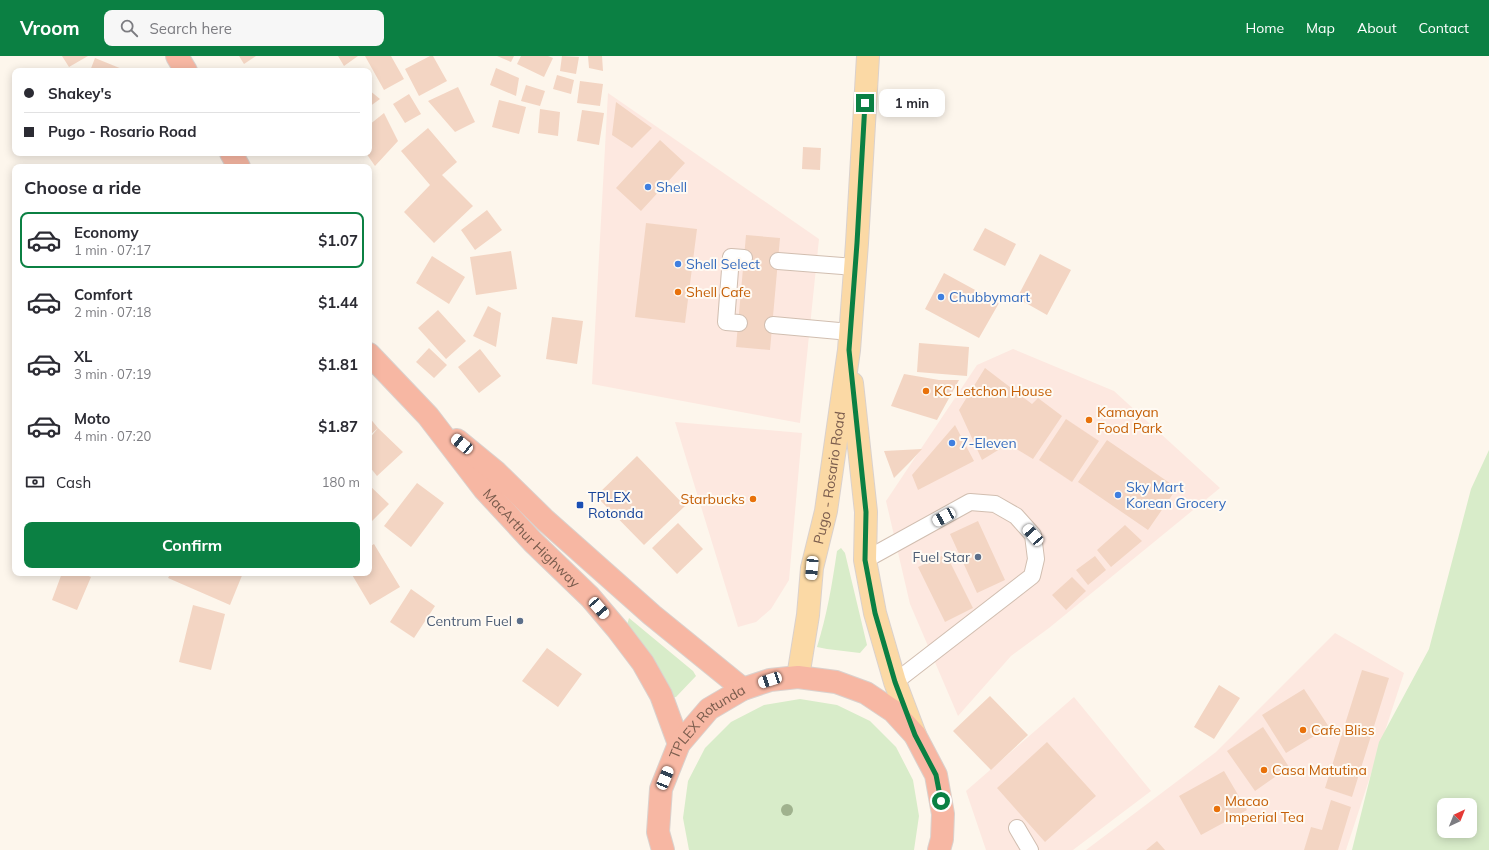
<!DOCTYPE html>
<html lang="en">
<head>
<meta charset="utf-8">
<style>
	body { margin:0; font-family:Mulish,sans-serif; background:#f7f7f7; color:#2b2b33; height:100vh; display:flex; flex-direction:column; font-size:15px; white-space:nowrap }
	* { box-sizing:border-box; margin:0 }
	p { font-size:13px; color:#7c7c81 }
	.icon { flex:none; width:22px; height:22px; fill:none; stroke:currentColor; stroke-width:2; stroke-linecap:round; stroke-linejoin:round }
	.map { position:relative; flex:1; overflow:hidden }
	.details { position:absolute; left:12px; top:108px; width:360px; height:412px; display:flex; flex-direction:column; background:#fff; border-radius:8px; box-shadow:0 2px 10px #0003 }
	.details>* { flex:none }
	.hud { position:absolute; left:12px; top:12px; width:360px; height:88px; border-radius:8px; box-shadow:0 2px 10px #0003; display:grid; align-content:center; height:88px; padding:0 12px; background:#fff }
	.needle { width:26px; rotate:43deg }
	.buttons { position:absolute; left:1437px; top:742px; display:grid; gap:8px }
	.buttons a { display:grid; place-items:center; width:40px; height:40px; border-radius:8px; background:#fff; box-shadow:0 2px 10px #0003; font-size:20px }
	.end { position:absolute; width:18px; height:18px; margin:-9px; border:5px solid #0b8043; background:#fff; box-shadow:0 0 0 2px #fff }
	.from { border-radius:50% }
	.bubble { position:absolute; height:28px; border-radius:8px; background:#fff; box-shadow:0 2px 10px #0003; font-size:13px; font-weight:700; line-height:28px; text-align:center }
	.car { position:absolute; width:12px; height:24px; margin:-12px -6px; border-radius:5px; box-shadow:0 0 3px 1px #0007; background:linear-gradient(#fff 24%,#345 0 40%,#fff 0 76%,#345 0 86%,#fff 0) }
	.hud b { display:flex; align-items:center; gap:14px; height:38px; font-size:15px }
	.hud b+b { border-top:1px solid #e1e1e2 }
	.hud i { width:10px; height:10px; background:#2b2b33 }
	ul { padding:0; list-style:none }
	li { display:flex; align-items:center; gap:12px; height:56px; margin:0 8px 6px; padding:0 4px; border:2px solid transparent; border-radius:8px }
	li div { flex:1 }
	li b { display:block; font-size:15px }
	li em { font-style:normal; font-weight:700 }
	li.selected { border-color:#0b8043 }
	li>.icon { width:36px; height:36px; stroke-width:1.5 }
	h2 { padding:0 12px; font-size:18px; line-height:48px }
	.pay { display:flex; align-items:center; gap:10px; height:44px; padding:0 12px; font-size:15px }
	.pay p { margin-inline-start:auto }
	.action { display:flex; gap:8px; margin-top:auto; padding:8px 12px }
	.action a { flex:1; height:46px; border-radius:8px; background:#0b8043; color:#fff; font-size:16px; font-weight:700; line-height:46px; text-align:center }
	header { display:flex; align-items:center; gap:24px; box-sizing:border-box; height:56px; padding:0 20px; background:#0b8043; color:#fff }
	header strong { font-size:19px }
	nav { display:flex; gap:22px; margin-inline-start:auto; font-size:14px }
	.search { width:280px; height:36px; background:#f7f7f7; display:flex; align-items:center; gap:10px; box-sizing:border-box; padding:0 14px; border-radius:8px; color:#7c7c81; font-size:15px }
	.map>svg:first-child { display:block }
</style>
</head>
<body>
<header>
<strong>Vroom</strong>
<div class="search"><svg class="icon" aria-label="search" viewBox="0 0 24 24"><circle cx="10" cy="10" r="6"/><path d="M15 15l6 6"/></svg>Search here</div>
<nav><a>Home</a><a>Map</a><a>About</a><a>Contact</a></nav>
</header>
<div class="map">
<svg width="1489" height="794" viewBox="0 0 1489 794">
	<rect width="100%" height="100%" fill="#fdf6ec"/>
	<path fill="#fde8e0" d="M608,37L819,183L800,367L592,328Z
		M1013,293L1114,335L1220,432L1049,572L1011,600L958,660L910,548L886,445L977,309Z
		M675,366L802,377L789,524L771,553L756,566L738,571Z
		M1335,577L1404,617L1346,794H1086L1216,696Z
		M1074,641L1151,735L1073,794H986L966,735Z"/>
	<path fill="#d8ecc9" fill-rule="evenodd" d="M1489,394V794H1352L1379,686L1429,593L1471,433ZM1444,749H1470V775H1444Z
		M841,492L845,497L867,589L860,597L827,593L817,591C827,559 832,529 837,495Z
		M629,562L693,615L696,620L676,641L669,642L627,569Z
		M800,643L837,649L870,665L896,691L913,724L919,760L914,794H689L683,762L688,725L705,692L731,666L764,649Z"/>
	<path fill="#f3d5c3" d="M62,0H88L69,11Z
		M239,0H256L244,8Z
		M338,0H358L344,10Z
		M365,0H391L404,23L384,34Z
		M430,0H433L447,25L419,40L405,13Z
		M497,0H514L511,6Z
		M521,0H548L553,2L544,21L517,8Z
		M562,0L579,1L576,18L560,15Z
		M588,0H602L603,15L589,12Z
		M95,2L127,15H90Z
		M496,12L519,22L516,40L490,29Z
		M557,19L574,24L571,38L553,33Z
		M580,25L603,28L600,50L577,47Z
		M526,29L545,35L540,50L521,45Z
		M458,31L475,66L455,76L428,45Z
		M369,34L380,43L369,51Z
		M409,38L421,58L405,67L393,48Z
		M499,44L526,51L519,78L492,71Z
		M616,46L652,72L632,92L612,79Z
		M540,53L560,56L558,80L538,77Z
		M582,54L604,57L599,89L577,85Z
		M384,57L398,85L375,110L366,97H369V69Z
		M428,72L457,106L442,119L473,150L434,187L404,156L430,129L401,95Z
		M660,84L685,107L641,155L616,132Z
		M803,91L821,92L820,114L802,113Z
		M487,154L502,174L475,194L461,174Z
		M646,167L697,173L685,267L635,261Z
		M985,172L1016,188L1005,210L973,194Z
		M746,179L780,182L770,294L736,291Z
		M511,195L517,233L476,239L470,201Z
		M1040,198L1071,214L1047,259L1017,242Z
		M432,200L465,221L449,248L416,227Z
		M944,217L999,247L979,282L925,253Z
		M488,250L501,257L496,291L473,280Z
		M438,254L466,285L446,303L418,272Z
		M552,261L583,265L577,308L546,303Z
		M919,287L969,291L967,320L917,316Z
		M429,292L447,309L434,322L416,306Z
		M480,293L501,320L479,337L458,311Z
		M985,312L1032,348L1038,342L1062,360L1033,403L1008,388L982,404L959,354Z
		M904,318L939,324H959L937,364L891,350Z
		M369,361L378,372L403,396L377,420L369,410V383L378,372L369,380Z
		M1066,363L1099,385L1072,426L1039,404Z
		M955,369L974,405L918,434L912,419Z
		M1107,384L1177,432L1148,474L1078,426Z
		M922,393L910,406L894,422L884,395Z
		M637,400L685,450L644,489L596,440Z
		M417,427L444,447L411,491L384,470Z
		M369,429L389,448L370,467L369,466Z
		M978,465L1005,524L977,537L950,478Z
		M678,467L703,493L677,518L652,492Z
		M1125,469L1142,485L1111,511L1097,494Z
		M374,488L400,531L370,549L351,517H369V491Z
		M946,498L973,552L945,566L918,511Z
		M1095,500L1106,514L1088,529L1076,514Z
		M62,517H82L91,521L77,554L52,544Z
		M171,517H243L230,549L168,522Z
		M1072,521L1086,535L1066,554L1052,539Z
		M411,533L435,550L414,582L390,566Z
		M193,549L225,558L211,614L179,606Z
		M547,592L582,618L558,651L522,625Z
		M1362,614L1389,622L1352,741L1325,732Z
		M1219,629L1240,642L1214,683L1194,671Z
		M1304,633L1329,671L1286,697L1262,659Z
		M990,640L1028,679L991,714L953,675Z
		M1263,671L1289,711L1255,735L1227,695Z
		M1047,686L1096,740L1045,786L997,732Z
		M1224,715L1247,754L1201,779L1179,740Z
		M1331,744L1351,751L1338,794H1304L1311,771L1322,774Z
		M1157,785L1165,794H1146Z"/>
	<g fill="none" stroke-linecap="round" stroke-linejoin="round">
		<defs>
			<path id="lane" d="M778,205L855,211
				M739,267L726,266L731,201L744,202
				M773,269L850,276
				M865,504L970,446L995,448L1016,460L1033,479L1036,503L1032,520L895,626
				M1017,772L1030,794"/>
			<g id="primary">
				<path d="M852,327L866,456L865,504L875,557L895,626L915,679"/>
				<path id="s1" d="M798,621L808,559L812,512L826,455L849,294L857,187L868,0"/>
			</g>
			<g id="highway">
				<path d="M177,0L186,15"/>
				<path d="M231,97L239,111"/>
				<path id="s2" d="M369,298L428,360L484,433L533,486L590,541L618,574L643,607L661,639L679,688"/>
				<path d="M457,384L496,416L545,464L652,559L743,633"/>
				<path id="s3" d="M663,794L658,776L661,733L679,688L709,653L743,633L770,624L798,621L836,626L866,637L893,655L915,679L936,719L943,758L942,783L939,794"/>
			</g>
		</defs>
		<use href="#lane" stroke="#d1beb0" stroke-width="18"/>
		<use href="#primary" stroke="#dad1cd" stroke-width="24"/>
		<use href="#highway" stroke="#dad1cd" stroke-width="24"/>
		<use href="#lane" stroke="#fff" stroke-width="16"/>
		<use href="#primary" stroke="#fbd9a5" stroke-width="22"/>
		<use href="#highway" stroke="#f7b7a3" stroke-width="22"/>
	</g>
	<circle fill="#a0b28e" cx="787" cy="754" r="6"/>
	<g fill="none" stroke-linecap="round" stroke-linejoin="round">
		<path stroke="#0b8043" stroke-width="5" d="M865,47L857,187L849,294L866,456L865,504L875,557L895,626L915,679L936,719L941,745"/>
	</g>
	<g fill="#3f7fe0" stroke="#fffaf3" stroke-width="1.5">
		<circle cx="648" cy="131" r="4"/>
		<circle cx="678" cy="208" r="4"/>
		<circle cx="941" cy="241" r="4"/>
		<circle cx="952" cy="387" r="4"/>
		<circle cx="1118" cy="439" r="4"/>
	</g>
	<g fill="#e8710a" stroke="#fffaf3" stroke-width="1.5">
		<circle cx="678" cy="236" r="4"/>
		<circle cx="926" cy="335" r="4"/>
		<circle cx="1089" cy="364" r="4"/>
		<circle cx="753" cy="443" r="4"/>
		<circle cx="1303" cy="674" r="4"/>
		<circle cx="1264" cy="714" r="4"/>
		<circle cx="1217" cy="753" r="4"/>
	</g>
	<rect fill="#1a4fb4" stroke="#fffaf3" stroke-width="1.5" x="576" y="445" width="8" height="8" rx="2"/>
	<g fill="#5c6f8a" stroke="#fffaf3" stroke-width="1.5">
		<circle cx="978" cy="501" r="4"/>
		<circle cx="520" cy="565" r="4"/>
	</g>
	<g text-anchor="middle" stroke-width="4" stroke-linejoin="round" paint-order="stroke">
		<g font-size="14" fill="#366cbe" stroke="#fffaf3" text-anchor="start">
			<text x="656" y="136">Shell</text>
			<text x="686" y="213">Shell Select</text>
			<text x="949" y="246">Chubbymart</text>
			<text x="960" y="392">7-Eleven</text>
			<text x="1126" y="436">Sky Mart<tspan x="1126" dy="16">Korean Grocery</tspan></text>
		</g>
		<g font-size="14" fill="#c56008" stroke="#fffaf3" text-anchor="start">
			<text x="686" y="241">Shell Cafe</text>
			<text x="934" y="340">KC Letchon House</text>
			<text x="1097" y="361">Kamayan<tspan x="1097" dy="16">Food Park</tspan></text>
			<text x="745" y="448" text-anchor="end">Starbucks</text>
			<text x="1311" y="679">Cafe Bliss</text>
			<text x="1272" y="719">Casa Matutina</text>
			<text x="1225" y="750">Macao<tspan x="1225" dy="16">Imperial Tea</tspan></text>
		</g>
		<g font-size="14" fill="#7a5c4d" stroke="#fffaf3">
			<text dy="5" stroke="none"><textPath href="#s1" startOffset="202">Pugo - Rosario Road</textPath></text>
			<text dy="5" stroke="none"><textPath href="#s2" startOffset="246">MacArthur Highway</textPath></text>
			<text dy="5" stroke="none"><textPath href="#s3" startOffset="146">TPLEX Rotunda</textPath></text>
		</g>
		<g font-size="14" fill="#164399" stroke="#fffaf3" text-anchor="start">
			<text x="588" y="446">TPLEX<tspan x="588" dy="16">Rotonda</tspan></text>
		</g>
		<g font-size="14" fill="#4e5e75" stroke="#fffaf3" text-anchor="end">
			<text x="970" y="506">Fuel Star</text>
			<text x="512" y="570">Centrum Fuel</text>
		</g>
	</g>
</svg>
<div class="buttons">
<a><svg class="needle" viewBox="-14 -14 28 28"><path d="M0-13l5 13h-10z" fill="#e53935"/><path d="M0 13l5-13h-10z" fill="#7c7c81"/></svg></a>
</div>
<i class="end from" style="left:941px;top:745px"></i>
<i class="end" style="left:865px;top:47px"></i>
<div class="bubble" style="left:879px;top:33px;width:66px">1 min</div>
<i class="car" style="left:462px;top:388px;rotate:309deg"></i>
<i class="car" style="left:944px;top:461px;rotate:241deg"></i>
<i class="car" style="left:1033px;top:479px;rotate:318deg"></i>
<i class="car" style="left:812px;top:512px;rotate:185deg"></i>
<i class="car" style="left:599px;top:552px;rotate:139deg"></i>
<i class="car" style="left:770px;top:624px;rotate:252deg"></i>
<i class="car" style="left:665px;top:722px;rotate:22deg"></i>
<div class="hud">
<b><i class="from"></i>Shakey's</b>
<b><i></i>Pugo - Rosario Road</b>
</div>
<section class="details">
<h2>Choose a ride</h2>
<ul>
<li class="selected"><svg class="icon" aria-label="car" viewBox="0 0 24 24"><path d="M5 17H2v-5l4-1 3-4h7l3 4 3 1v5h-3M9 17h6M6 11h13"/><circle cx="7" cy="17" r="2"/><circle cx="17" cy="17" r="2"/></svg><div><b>Economy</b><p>1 min · 07:17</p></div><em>$1.07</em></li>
<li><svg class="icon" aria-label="car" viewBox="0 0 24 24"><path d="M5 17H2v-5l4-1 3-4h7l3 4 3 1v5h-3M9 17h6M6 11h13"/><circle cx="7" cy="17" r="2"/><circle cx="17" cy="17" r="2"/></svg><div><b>Comfort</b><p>2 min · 07:18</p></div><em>$1.44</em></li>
<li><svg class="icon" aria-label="car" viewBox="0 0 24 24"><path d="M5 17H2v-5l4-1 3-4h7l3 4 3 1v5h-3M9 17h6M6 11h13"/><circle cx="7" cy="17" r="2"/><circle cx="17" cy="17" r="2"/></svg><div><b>XL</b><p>3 min · 07:19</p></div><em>$1.81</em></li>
<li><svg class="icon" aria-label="car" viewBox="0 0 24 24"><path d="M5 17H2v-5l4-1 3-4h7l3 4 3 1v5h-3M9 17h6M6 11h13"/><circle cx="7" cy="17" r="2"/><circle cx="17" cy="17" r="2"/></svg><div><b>Moto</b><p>4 min · 07:20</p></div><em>$1.87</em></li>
</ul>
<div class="pay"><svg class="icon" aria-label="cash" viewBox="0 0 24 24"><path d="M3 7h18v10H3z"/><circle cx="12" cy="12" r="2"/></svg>Cash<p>180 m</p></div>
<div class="action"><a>Confirm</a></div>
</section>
</div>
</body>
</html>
